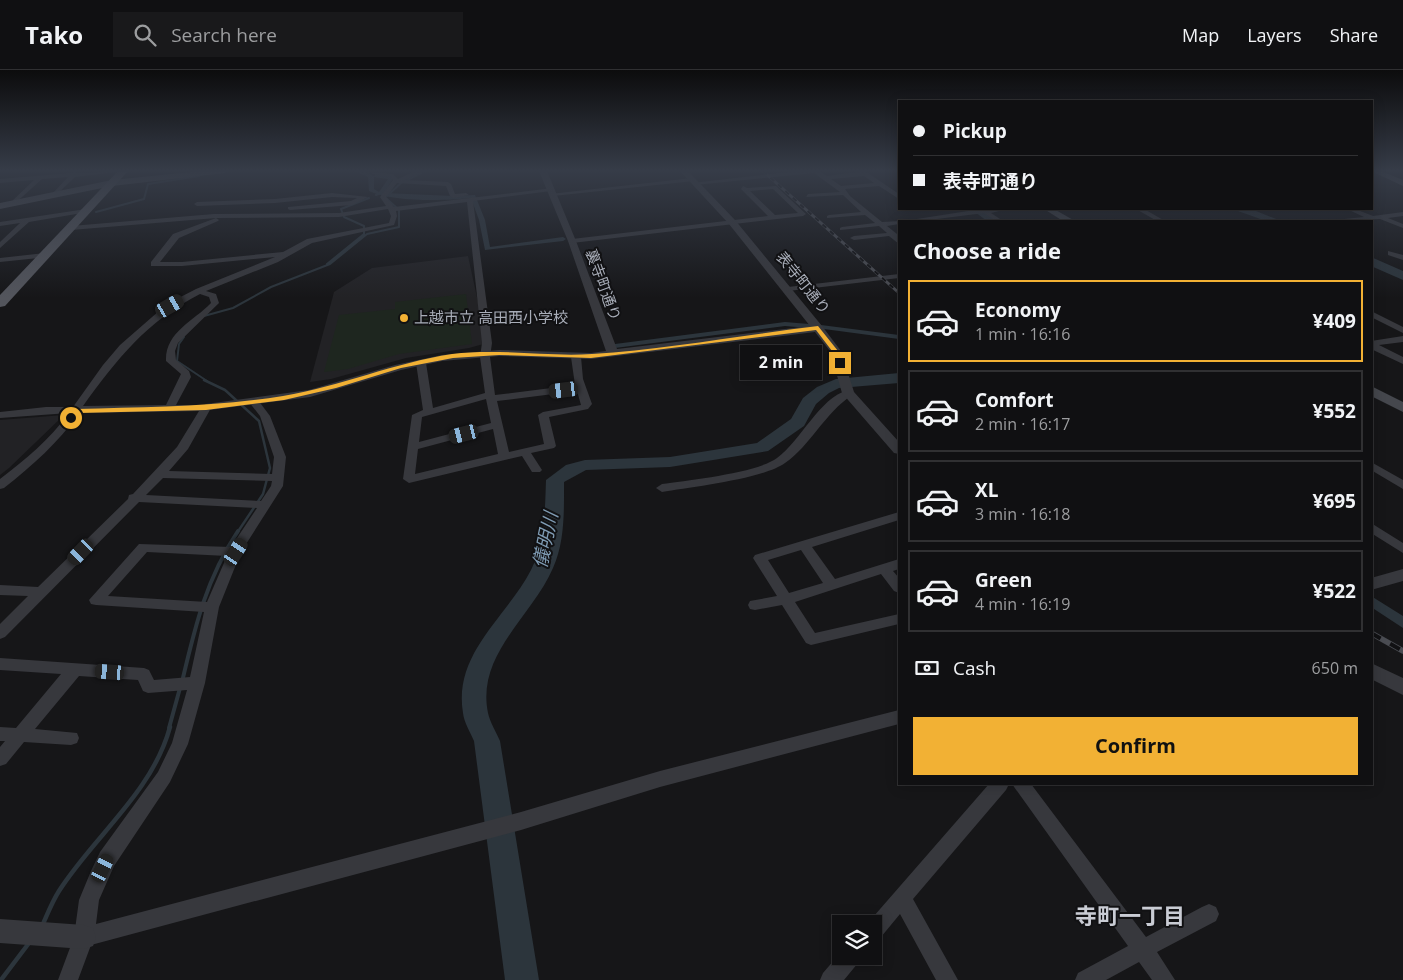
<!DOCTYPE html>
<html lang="en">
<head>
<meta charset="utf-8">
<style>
	body { margin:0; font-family:"Open Sans","Noto Sans JP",sans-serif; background:#19191b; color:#f1f3f6; height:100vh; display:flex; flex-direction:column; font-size:19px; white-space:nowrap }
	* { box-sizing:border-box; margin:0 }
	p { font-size:16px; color:#9c9d9f }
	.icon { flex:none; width:28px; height:28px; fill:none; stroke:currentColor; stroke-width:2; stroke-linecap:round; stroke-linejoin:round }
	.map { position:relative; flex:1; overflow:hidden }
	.side { position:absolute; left:898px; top:150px; width:475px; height:565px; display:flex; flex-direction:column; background:#101012; border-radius:0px; box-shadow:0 2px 12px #0003,0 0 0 1px #303032 }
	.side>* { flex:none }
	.hud { position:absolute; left:898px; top:30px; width:475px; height:110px; border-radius:0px; box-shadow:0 2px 12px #0003,0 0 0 1px #303032; display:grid; align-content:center; height:110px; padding:0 15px; background:#101012 }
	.tools { position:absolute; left:832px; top:845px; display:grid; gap:10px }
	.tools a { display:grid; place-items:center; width:50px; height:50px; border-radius:0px; background:#101012; box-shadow:0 2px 12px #0003,0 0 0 1px #303032; font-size:25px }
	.end { position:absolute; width:22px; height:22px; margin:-11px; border:6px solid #f2b134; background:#111; box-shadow:0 0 0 2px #111 }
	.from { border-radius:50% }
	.bubble { position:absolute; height:35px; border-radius:0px; background:#101012; box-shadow:0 2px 12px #0003,0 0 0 1px #303032; font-size:16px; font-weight:700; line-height:35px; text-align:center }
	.car { position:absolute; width:15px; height:30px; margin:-15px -8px; border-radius:6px; box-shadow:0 0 4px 1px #0007; background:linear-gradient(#222 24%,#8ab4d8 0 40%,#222 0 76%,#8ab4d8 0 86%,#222 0) }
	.hud b { display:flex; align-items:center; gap:18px; height:48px; font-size:19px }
	.hud b+b { border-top:1px solid #303032 }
	.hud i { width:12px; height:12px; background:#f1f3f6 }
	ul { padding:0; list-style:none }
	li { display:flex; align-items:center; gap:15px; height:82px; margin:0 10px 8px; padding:0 5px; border:2px solid #303032; border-radius:0px }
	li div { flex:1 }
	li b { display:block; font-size:19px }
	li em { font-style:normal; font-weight:700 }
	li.selected { border-color:#f2b134 }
	li>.icon { width:45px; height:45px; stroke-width:1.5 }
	h2 { padding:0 15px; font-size:22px; line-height:60px }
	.pay { display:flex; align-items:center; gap:12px; height:55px; padding:0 15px; font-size:19px }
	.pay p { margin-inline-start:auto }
	.primary-button { display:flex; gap:10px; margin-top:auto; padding:10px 15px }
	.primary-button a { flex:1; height:58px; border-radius:0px; background:#f2b134; color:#111; font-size:20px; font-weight:700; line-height:58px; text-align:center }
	header { display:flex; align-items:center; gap:30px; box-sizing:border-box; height:70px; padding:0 25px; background:#101012; border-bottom:1px solid #303032 }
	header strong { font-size:24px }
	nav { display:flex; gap:28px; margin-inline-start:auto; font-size:18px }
	.search { width:350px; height:45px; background:#19191b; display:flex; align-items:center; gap:12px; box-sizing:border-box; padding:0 18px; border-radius:0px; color:#9c9d9f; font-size:19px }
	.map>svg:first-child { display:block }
</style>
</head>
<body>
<header>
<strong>Tako</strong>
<div class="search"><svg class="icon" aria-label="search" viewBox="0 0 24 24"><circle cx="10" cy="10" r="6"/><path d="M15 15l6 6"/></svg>Search here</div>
<nav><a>Map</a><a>Layers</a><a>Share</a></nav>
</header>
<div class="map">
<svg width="1403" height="910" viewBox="0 0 1403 910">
	<rect width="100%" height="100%" fill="#161618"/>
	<path fill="#222225" d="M468,186L487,273L469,278L406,288L331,309L310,312L334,222L372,198Z
		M64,345L9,398L0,405V350Z"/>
	<path fill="#1e261f" d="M466,224L472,274L399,284L348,299L324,302L339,245L395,239V232Z"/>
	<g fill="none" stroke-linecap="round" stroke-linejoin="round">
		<path stroke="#2c353c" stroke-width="2" d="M376,125L381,123
			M387,126L401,113L425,101
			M96,142L144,129L148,114L199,106
			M327,194L364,164V156L344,147L341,139L369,128
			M204,246L233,238L271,217L330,194L367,164L399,157V140L386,128
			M184,267L179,274L177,291L207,311"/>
		<path stroke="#2c353c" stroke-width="2.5" d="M204,310L225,320L259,351L270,398L263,424L237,463"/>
		<path stroke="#2c353c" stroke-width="4" d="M182,612C195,557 206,509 238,461
			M169,658L180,618"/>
		<path stroke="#2c353c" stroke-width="4.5" d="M42,856C47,845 52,832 59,821C94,766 152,723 170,657
			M1,910L29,873"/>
		<path fill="#2c353c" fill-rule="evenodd" d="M355,101H363L374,106L376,104L394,107L384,123L453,126L475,125L485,150L490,177L563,167L566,169L563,171L485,180L479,150L471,128C444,131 392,132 369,121L368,107ZM374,107L388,109L379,122L374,119Z
			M785,252L809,254L813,256L809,258L785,256L615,278L611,276L615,274Z
			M821,255L899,265V269L824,259L820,257Z
			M1371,526L1403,546V558L1371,537Z"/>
		<path fill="#2c353c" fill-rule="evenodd" d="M971,139H983L999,151H987Z
			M1237,139H1251L1281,151H1266L1238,141Z
			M1371,187L1403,201V210L1371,196Z
			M899,303V313L839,318L829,323L816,334L804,356L768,381L670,397L586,400L564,412C564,440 565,472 553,498C532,547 476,584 488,643C490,652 496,662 500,671L539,910H505L474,671C470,662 464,652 463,643C453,583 507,547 531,500C545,473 545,439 546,410L566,395L585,390L670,387L757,373L791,349L803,328L817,317L836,309Z"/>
		<path fill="#37383d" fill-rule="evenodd" d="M75,101L78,103L124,101L75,107L56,125L53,123L68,107L42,109L12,136L10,135V133L34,110L0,113V109L71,103Z
			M358,101L393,104L398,109L415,101H423L405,110L448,112L451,114L455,124L466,123L469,125L453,128L450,126L446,116L397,113L386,127L394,137L553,118L551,121L473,131L492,273L490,287L495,325L575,315L571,287L576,284L581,287L583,309L592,334L588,339L549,347L556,376L554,378L531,383L542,400L540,402H532L522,386L409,413L403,409L412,345L423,340L416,293L418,291H424L426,293L433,338L485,323L480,287L482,273L467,132L396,141L397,146L394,155L312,173L278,192L206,221L216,224L219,233L178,273L175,281L176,290L189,301L191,307L176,335H206L211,338L188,379L169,401L272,404L274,387L260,346L249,332L254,329L258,330L270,346L286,387L283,416L241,482L219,537L205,613L188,674L170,712L114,796L99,830L96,854L521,742L660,701L899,640V654L660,717L521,760L91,875L78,910H58L74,867L79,830L91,801L100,782L158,702L172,673L187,620L148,623L143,621L138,610L79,606L35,659L77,663L79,668L77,673L71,675L24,672L6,694L0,696V677L5,671H0V657L16,658L61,604L0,600V588L144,598L149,600L154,610L190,607L204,542L96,535L91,534L89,530L139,474L231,477L257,438L139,432L5,567L0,569V554L28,526L0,525V515L38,517L128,429L129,425L133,424L177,377L199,341L79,343C58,373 33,395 4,418L0,419V409C26,389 49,370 69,343L0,348V342L46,337H73L103,295L120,275L167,234L196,219L275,187L182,196H151V192L173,164L216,148L71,160L68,158L71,156L214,144L339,143L386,136L380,127L393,110L391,107ZM388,139L391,146L389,153L307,169L283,182L182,192H160L179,168L218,151L219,150L216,148L339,147ZM200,224L209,227L211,233C194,251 165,262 166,291L181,304L166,335L83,336C117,289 147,251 200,224ZM577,321L581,335L543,342L538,345L544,374L509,382L497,331ZM486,329L491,353L419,372L422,347ZM493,359L498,384L415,404L418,379ZM163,408L272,411L271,416L261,431L146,425ZM147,482L227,486L207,532L108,526Z
			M796,101H820L827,106L865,101L899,124V129L879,116L845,119L850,126L882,152L901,151H899V154L887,156L897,164L899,174L889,166L854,170L850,168L854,166L887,163L879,156L840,160V158L842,157L875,153L865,145L827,148V146L829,145L861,142L843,125L806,127L808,124L840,122L814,103L695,115L692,113ZM864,106L874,113L841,116L831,109Z
			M692,108L694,111L553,126L550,124Z
			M743,116L747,118L776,116L806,144L803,146L572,173L568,171L572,169L768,146L741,119ZM773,119L798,143L775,145L750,121Z
			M332,123L368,127L352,135L290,140L288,139V137L351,131L357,128L332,127L275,133L197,136L194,134L197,132L275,129Z
			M86,139L89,141L88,142L29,152L0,178V172L20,153L0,156V152Z
			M981,139H1007L991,143L1003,151H996L984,143L921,151H904Z
			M1136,139H1144L1165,151H1157Z
			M1347,139H1355L1373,146L1403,142V146L1388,148L1403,154V158L1380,149L1341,151L1344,149L1364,147Z
			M1388,181L1403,185V190L1388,185Z
			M45,183L49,185L48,187L0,192V188Z
			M899,204V208L788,221L784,219L788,217Z
			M1371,241L1403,257V263L1371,247Z
			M1403,266V272L1379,275L1403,287V294L1371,279V271Z
			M848,320L853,323L852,325C824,344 810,376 785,393C763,409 691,417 662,422L656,418L662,414C689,410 757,403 777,388C801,371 819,328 848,320Z
			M1371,392L1403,410V419L1371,400Z
			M899,442V450L812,477L835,509L899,489V499L893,501L899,508V523L894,521L881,504L795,532L815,563L899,544V554L811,575L806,573L782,535L755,540L750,539L748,535L750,531L777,526L753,488L755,485ZM801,480L823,513L789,523L768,490Z
			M1371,453L1403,473V483L1371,463Z
			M989,714H1009L1006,720L913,829L958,910H936L900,844L881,867L874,870V854H867Z
			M1012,714H1031L1146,867L1202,837L1209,834L1216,837L1219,844L1216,851L1157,882L1175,910H1152L1139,892L1106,910H1075L1078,903L1128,876Z
			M841,882V886H861L858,893L844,910H820L823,903Z"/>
		<path fill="#37383d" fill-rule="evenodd" d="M539,101H547L576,171L617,279L810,256L729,154L680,101H688L735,150L822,256L841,281L854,322L899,372V384L894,383L842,323L830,281L815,262L591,289L499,286L442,291L401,300L310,327L202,341L200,338L206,334L309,320L395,295L442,285L499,280L591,283L606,281L568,171Z
			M1403,499V511L1371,520V508Z
			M1371,593L1403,608V625L1371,609Z
			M0,849L84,855L93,858L96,867L93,876L84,879L0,873Z"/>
		<path fill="#45474d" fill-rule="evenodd" d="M201,101H229L225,103L112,116L0,139V133L112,110Z
			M1371,101H1381L1403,110V116Z
			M1044,139H1054L1075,151H1063Z
			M1371,316L1403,332V342L1371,326Z"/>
		<path fill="#53555c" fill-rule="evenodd" d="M118,101H128L5,236L0,237V225Z"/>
		<defs>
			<path id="rail-far1" d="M763,101L899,223"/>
			<path id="rail" d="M1371,563L1403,581"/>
		</defs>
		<use href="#rail-far1" stroke="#4a4c52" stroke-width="3"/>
		<use href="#rail" stroke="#4a4c52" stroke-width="5.5"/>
		<use href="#rail-far1" stroke="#111113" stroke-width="2" stroke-dasharray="5" stroke-linecap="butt"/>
		<use href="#rail" stroke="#111113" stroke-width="4" stroke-dasharray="11" stroke-linecap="butt"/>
	</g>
	<linearGradient id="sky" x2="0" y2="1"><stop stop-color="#0c0c0d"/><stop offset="0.44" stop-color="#363c48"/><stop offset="1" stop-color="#363c48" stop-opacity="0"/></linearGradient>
	<rect width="1403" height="228" fill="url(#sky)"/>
	<path fill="#f2b134" d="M818,256L838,281L842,295H838L832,281L816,260L591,288L499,285L453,288L401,298L336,318L284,330L206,340L78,343L73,349L67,348L76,339C146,337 214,337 283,326C341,316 394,293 452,284C499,278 546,287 592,284C667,279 743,265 818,256Z"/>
	<circle fill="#f2b134" stroke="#111113" stroke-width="2" cx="404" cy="248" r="5"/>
	<g text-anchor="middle" stroke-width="4" stroke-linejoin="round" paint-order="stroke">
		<g font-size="15" fill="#a8adb8" stroke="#111113">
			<text transform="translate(803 213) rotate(51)" y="5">表寺町通り</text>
			<text transform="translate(603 215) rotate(70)" y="5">裏寺町通り</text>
		</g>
		<g font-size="15" fill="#a8adb8" stroke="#111113" text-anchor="start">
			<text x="414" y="253">上越市立 高田西小学校</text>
		</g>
		<g font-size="19" font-style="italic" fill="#7f9bb3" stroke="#111113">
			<text transform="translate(545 470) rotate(-78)" y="7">儀明川</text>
		</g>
		<g font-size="22" font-weight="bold" fill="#c9ccd4" stroke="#111113">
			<text x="1130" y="854">寺町一丁目</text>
		</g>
	</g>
</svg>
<div class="tools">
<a><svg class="icon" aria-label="layers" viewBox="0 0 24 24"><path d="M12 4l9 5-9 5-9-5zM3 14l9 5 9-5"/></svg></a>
</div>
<i class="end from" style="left:71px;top:348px"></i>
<i class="end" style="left:840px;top:293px"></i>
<div class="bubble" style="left:740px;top:275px;width:82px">2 min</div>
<i class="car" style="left:170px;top:236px;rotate:60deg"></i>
<i class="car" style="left:564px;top:320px;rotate:263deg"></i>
<i class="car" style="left:464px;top:364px;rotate:256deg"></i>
<i class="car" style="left:81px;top:482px;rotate:224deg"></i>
<i class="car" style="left:236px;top:482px;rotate:33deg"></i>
<i class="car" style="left:110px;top:602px;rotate:274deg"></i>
<i class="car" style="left:103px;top:798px;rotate:26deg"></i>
<div class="hud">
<b><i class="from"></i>Pickup</b>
<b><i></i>表寺町通り</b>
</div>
<section class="side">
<h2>Choose a ride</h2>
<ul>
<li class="selected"><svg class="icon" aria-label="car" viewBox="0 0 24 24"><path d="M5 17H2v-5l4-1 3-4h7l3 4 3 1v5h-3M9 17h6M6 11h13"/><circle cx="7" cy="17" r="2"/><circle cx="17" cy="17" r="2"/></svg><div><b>Economy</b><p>1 min · 16:16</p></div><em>¥409</em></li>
<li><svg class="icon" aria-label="car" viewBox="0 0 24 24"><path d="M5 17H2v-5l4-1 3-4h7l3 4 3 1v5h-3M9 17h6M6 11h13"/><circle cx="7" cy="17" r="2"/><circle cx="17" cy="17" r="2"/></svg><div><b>Comfort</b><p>2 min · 16:17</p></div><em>¥552</em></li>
<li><svg class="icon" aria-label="car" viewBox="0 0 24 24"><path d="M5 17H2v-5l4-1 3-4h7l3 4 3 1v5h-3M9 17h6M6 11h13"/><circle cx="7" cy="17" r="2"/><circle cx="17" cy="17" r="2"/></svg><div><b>XL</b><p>3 min · 16:18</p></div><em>¥695</em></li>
<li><svg class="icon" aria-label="car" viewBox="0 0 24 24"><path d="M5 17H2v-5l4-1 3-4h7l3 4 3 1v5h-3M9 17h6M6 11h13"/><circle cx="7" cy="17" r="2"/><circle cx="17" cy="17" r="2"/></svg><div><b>Green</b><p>4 min · 16:19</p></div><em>¥522</em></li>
</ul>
<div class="pay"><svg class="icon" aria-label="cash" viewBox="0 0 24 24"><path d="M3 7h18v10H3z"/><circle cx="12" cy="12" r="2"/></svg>Cash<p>650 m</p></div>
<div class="primary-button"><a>Confirm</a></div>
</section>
</div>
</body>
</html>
